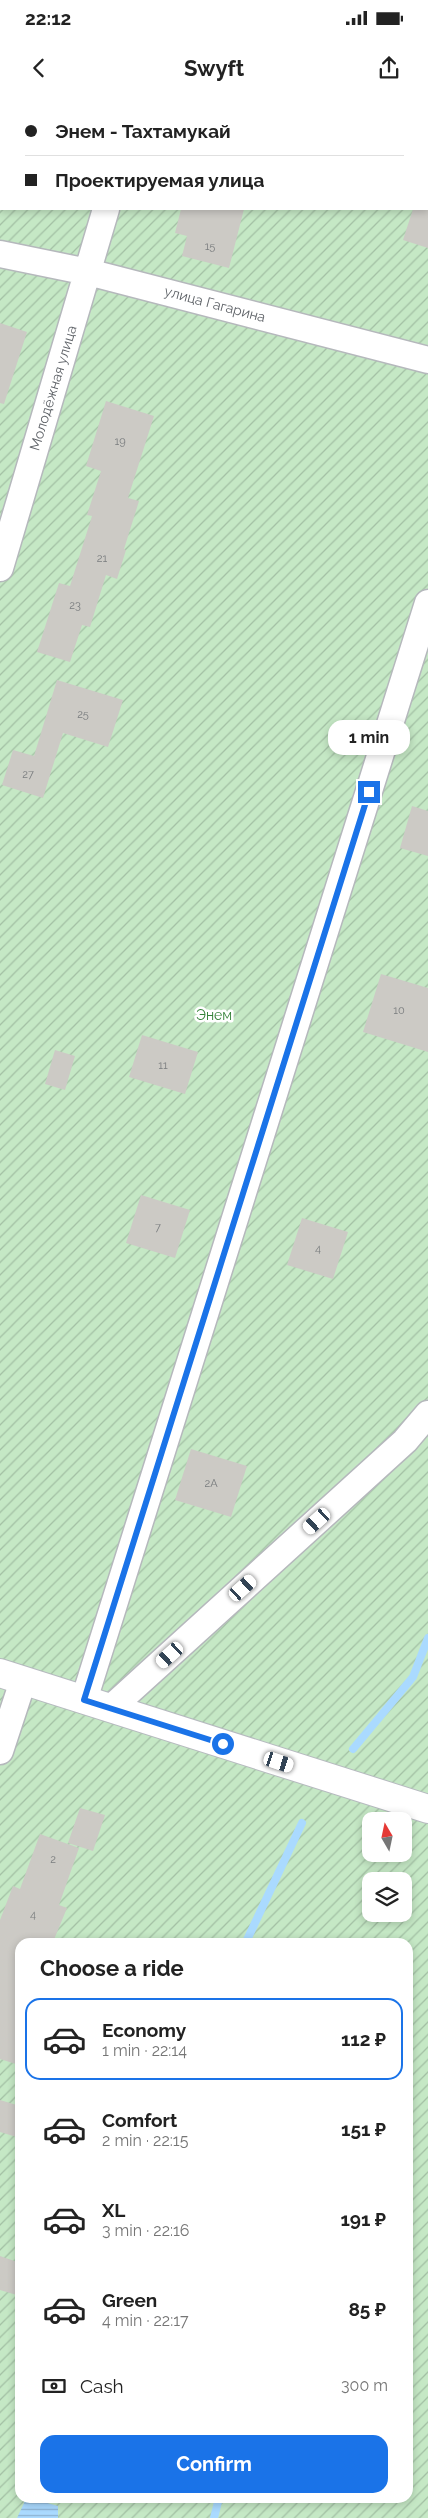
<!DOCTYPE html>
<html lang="en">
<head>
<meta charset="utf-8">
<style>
	body { margin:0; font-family:Raleway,sans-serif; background:#f6f6f6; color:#222; height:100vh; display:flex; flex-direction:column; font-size:19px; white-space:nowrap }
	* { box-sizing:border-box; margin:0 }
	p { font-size:16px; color:#767676 }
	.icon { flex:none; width:28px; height:28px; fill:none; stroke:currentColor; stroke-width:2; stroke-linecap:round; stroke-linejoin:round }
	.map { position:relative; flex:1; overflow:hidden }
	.side { position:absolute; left:15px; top:1838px; width:398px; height:565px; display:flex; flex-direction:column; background:#fff; border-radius:15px; box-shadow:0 2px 8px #0003 }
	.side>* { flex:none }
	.banner { position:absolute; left:0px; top:0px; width:429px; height:110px; box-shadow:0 2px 8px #0003; display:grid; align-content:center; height:110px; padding:0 25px; background:#fff }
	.needle { width:32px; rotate:351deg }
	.controls { position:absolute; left:362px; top:1712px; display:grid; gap:10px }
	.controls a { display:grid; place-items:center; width:50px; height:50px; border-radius:10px; background:#fff; box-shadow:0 2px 8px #0003; font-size:25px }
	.end { position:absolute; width:22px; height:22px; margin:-11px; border:6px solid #1a73e8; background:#fff; box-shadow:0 0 0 2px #fff }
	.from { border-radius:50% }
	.bubble { position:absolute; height:35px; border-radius:15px; background:#fff; box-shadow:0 2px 8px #0003; font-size:16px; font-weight:700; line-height:35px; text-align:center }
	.car { position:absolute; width:15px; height:30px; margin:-15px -8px; border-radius:6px; box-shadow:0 0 4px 1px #0007; background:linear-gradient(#fff 24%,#345 0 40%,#fff 0 76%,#345 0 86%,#fff 0) }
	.banner b { display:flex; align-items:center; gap:18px; height:48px; font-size:19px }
	.banner b+b { border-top:1px solid #e0e0e0 }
	.banner i { width:12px; height:12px; background:#222 }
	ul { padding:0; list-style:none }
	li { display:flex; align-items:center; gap:15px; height:82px; margin:0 10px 8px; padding:0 15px; border:2px solid transparent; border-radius:15px }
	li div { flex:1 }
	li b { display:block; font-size:19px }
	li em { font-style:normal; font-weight:700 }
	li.selected { border-color:#1a73e8 }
	li>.icon { width:45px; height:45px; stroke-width:1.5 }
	h2 { padding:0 25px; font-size:22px; line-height:60px }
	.pay { display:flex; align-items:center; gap:12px; height:55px; padding:0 25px; font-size:19px }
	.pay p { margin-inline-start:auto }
	.action { display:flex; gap:10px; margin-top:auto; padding:10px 25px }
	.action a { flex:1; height:58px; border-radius:15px; background:#1a73e8; color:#fff; font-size:20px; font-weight:700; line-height:58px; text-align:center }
	.status { display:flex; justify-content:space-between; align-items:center; height:35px; padding:0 25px; background:#fff; direction:ltr }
	.status svg { height:14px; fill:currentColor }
	header { display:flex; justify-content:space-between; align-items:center; height:65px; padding:0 25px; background:#fff; font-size:22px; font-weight:700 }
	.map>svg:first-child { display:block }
</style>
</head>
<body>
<div class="status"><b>22:12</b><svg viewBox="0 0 49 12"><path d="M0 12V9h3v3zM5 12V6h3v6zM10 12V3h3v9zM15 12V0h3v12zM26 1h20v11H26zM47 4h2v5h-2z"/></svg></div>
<header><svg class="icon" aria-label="back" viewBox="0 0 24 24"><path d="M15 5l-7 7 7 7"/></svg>Swyft<svg class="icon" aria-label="share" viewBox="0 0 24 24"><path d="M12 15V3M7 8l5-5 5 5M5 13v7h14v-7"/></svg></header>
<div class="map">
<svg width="428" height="2418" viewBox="0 0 428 2418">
	<defs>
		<pattern id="garden-furrows" width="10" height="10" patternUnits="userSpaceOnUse" patternTransform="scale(1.25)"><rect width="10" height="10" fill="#c5e8c5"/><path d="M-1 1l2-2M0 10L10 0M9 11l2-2" fill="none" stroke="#a3c0a4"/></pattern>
		<pattern id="water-rules" width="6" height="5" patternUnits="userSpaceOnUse" patternTransform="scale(1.25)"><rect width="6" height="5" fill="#aadaff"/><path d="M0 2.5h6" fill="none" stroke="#8eb4d2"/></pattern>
	</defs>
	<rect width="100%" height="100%" fill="#f1efe8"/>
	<path fill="url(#garden-furrows)" fill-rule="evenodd" d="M0,0H428V2418H0ZM1,1H428V109H1ZM371,1721H404V1754H371ZM371,1781H404V1814H371ZM20,1842H408V2398H20Z"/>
	<path fill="url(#water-rules)" d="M33,2399L58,2406V2418H17L25,2401Z"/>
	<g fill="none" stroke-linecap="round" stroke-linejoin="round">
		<path stroke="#aadaff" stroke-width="8" d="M353,1649L413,1577L428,1538
			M246,1842L302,1723
			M214,2418L219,2398"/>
	</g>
	<path fill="#cccac5" d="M428,75V148L403,140L413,109H428Z
		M181,109H244L229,168L182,156L187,136L175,133Z
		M0,223L27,232L4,304L0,303Z
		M106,301L154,316L128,398L139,401L124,449L126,450L117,479L106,475L90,527L82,525L70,562L37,552L59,483L70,486L92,416L87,415L101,371L86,366Z
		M57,580L123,600L108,647L63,633L43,698L2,685L13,650L34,656Z
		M412,706L428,711V756L400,748Z
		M381,874L428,888V952L363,932Z
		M142,935L198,952L185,994L129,977Z
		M55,950L75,956L65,990L45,984Z
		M141,1095L190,1110L175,1158L126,1143Z
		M302,1118L348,1132L333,1179L287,1165Z
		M191,1349L247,1366L231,1417L175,1400Z
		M80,1708L105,1715L93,1751L68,1743Z
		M40,1734L79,1748L59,1805L67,1808L53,1842H20V1952L16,1964L0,1959V1820L13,1786L20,1789Z
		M0,2000L20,2006V2038L0,2032Z
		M0,2156L20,2163V2196L0,2190Z"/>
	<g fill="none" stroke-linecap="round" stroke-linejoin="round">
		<defs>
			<path id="minor" d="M138,1V0
				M0,154L88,172L428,260
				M0,468L106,109
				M84,1600L428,503
				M111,1608L405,1341L428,1314
				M0,1651L23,1581"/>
			<path id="secondary" d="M0,1573L428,1709"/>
		</defs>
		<use href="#minor" stroke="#b5b8bc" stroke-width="29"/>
		<use href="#secondary" stroke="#b6babf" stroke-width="30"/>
		<use href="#minor" stroke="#fff" stroke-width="26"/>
		<use href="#secondary" stroke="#fff" stroke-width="28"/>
	</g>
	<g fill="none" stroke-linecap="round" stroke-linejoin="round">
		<path stroke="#1a73e8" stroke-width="6" d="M223,1644L84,1600L369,692"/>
	</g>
	<g text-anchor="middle" stroke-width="5" stroke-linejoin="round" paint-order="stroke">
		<g font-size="11" fill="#7a7d7f">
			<text x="210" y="150">15</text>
			<text x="120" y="345">19</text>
			<text x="102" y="462">21</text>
			<text x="75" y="509">23</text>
			<text x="83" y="618">25</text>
			<text x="28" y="678">27</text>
			<text x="399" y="914">10</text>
			<text x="163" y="969">11</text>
			<text x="158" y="1131">7</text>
			<text x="318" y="1152">4</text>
			<text x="211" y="1387">2А</text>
			<text x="53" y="1763">2</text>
			<text x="33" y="1818">4</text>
		</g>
		<g font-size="14" fill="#5f6368" stroke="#fff">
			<text transform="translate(215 204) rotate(15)" y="5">улица Гагарина</text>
			<text transform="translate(53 288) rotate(-73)" y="5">Молодёжная улица</text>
		</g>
		<g font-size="14" fill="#348238" stroke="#fff">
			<text x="214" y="920">Энем</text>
		</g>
	</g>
</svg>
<div class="controls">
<a><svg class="needle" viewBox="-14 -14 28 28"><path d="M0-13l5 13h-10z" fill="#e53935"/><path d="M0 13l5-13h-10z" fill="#767676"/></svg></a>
<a><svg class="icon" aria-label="layers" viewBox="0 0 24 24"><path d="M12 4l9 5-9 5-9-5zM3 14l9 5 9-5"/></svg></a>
</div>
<i class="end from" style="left:223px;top:1644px"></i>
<i class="end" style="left:369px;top:692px"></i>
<div class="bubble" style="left:328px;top:620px;width:82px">1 min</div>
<i class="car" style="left:317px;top:1421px;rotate:228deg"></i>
<i class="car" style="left:243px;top:1488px;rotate:48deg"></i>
<i class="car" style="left:170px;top:1555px;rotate:228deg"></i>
<i class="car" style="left:279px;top:1662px;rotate:108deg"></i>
<div class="banner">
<b><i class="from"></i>Энем - Тахтамукай</b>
<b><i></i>Проектируемая улица</b>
</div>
<section class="side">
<h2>Choose a ride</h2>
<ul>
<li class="selected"><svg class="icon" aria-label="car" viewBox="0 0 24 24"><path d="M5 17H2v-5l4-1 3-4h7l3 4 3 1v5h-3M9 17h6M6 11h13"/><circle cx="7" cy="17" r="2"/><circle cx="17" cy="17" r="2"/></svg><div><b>Economy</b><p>1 min · 22:14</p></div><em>112 ₽</em></li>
<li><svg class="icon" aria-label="car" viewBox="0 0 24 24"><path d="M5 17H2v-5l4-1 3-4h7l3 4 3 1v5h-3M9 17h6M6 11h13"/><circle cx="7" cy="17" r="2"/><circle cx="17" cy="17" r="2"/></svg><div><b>Comfort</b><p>2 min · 22:15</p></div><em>151 ₽</em></li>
<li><svg class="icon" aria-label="car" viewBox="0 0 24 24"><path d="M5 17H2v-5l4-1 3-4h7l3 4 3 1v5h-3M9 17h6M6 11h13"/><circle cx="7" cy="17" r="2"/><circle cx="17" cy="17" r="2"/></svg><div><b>XL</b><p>3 min · 22:16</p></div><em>191 ₽</em></li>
<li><svg class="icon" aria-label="car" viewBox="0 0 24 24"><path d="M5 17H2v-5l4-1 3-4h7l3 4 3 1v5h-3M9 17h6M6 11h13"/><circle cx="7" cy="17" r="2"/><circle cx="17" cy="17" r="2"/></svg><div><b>Green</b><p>4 min · 22:17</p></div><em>85 ₽</em></li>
</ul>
<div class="pay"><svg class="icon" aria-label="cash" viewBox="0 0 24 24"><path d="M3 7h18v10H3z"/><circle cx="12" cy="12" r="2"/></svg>Cash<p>300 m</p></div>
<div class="action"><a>Confirm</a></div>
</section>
</div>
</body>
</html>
